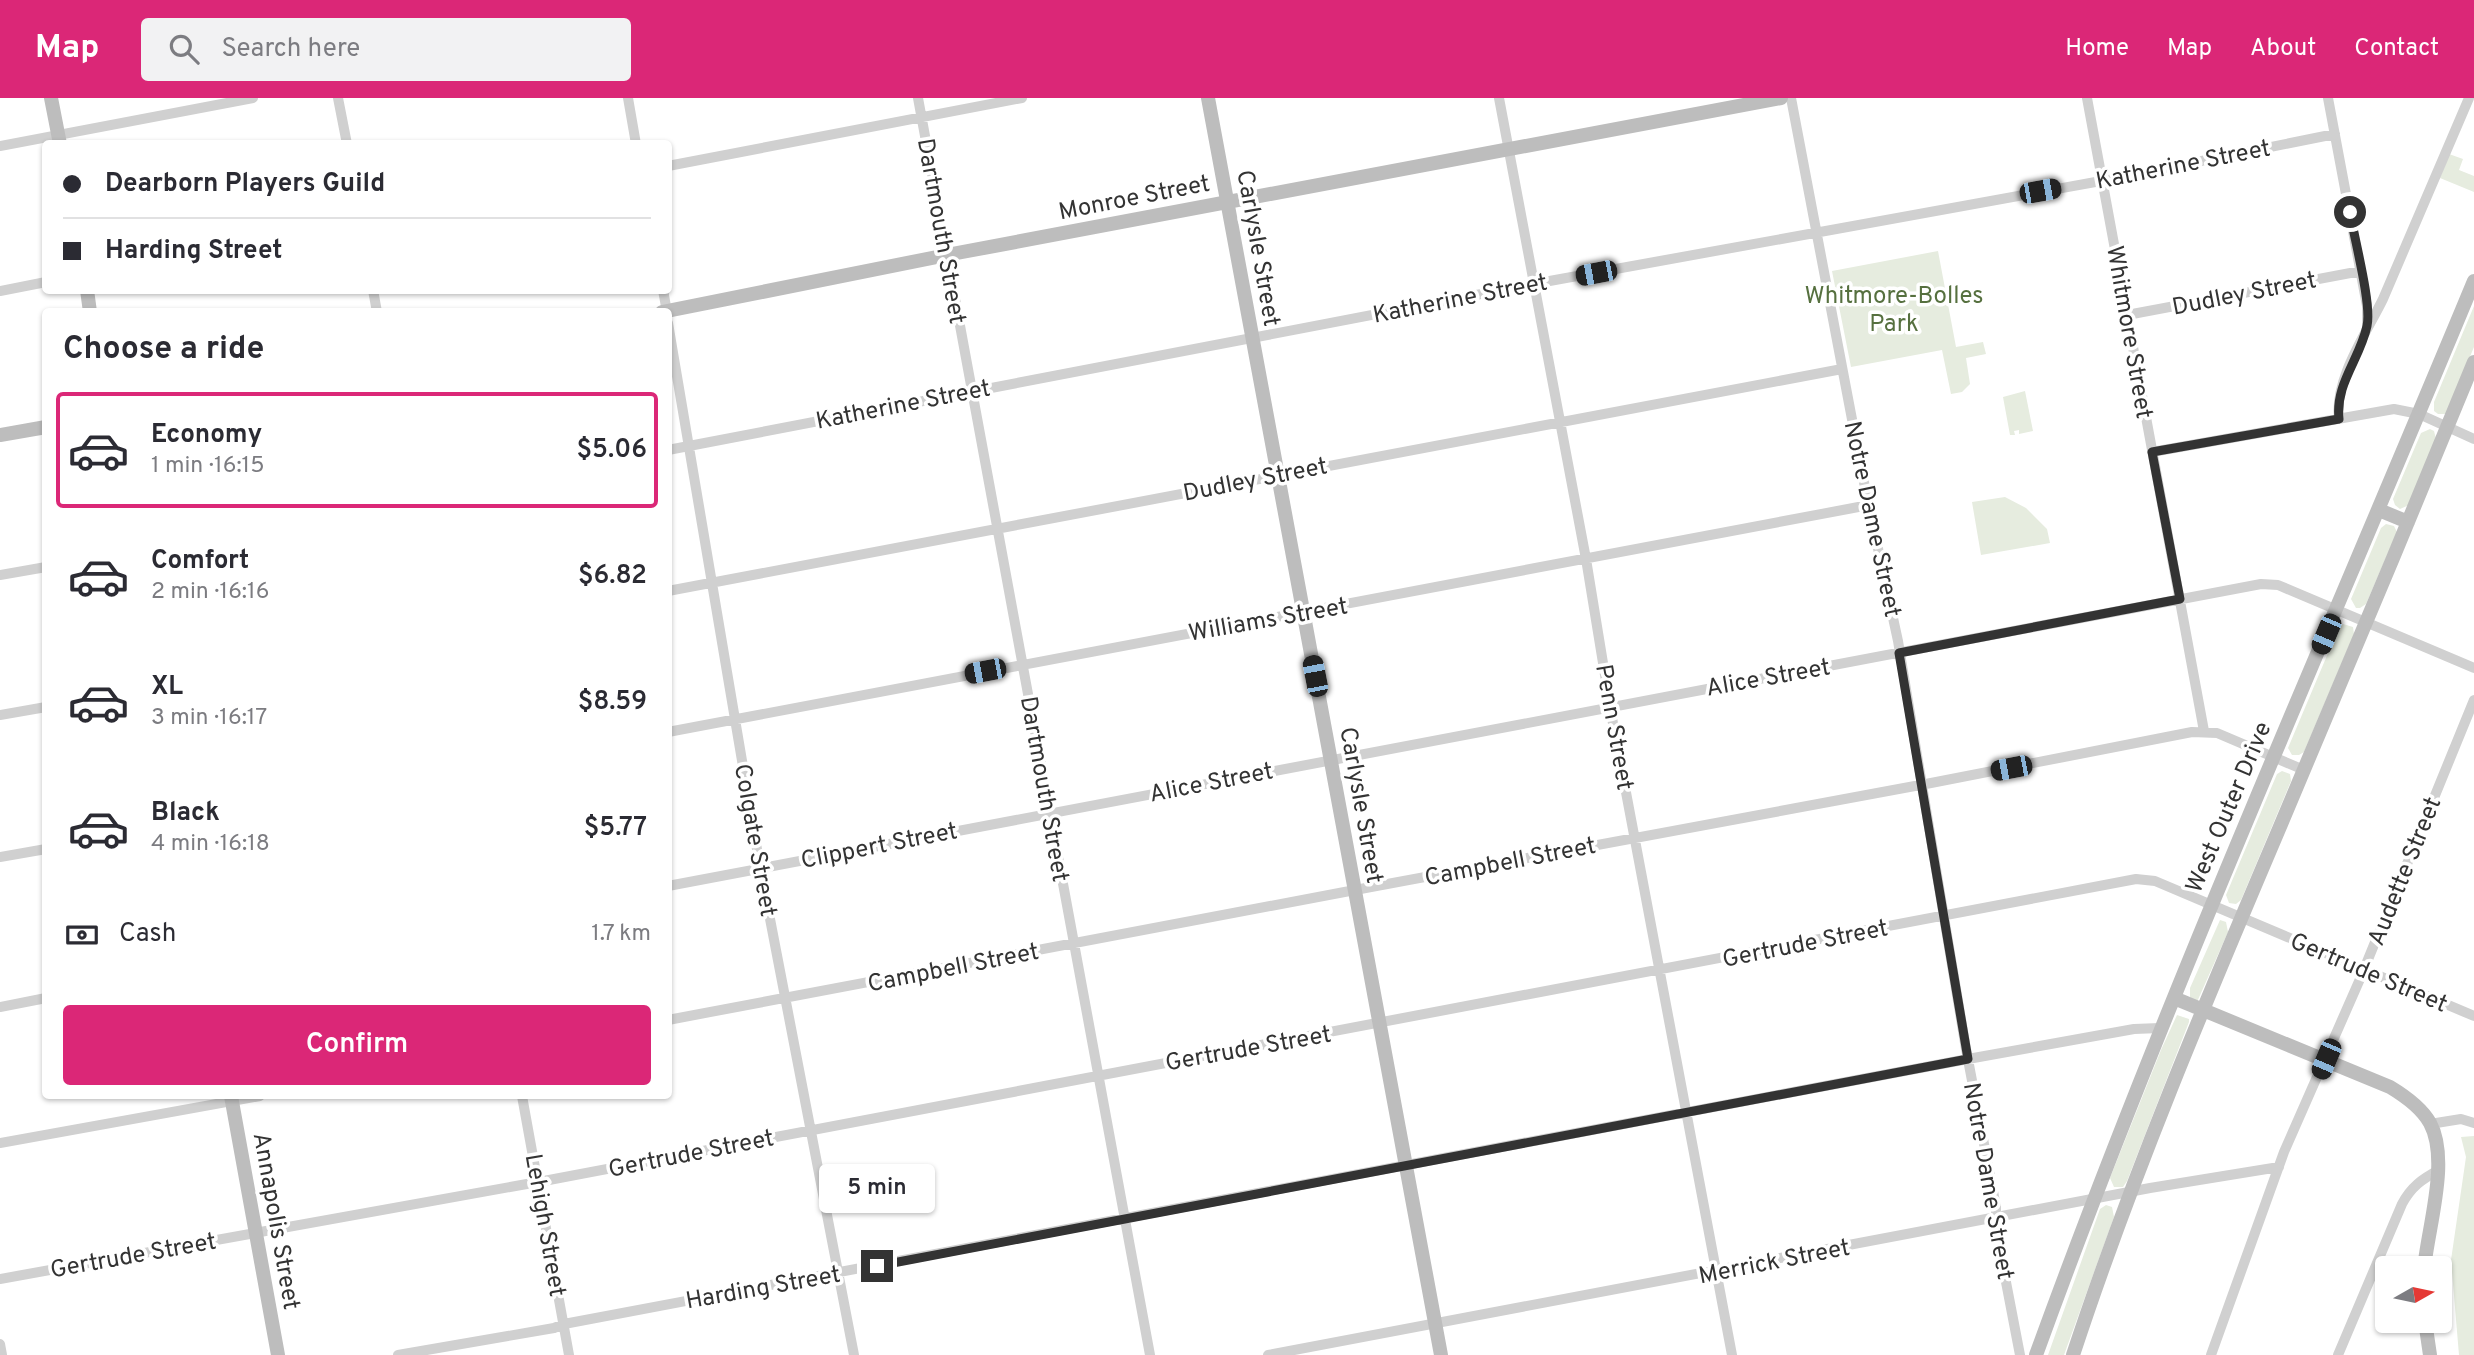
<!DOCTYPE html>
<html lang="en">
<head>
<meta charset="utf-8">
<style>
	body { margin:0; font-family:Overpass,sans-serif; background:#f2f2f3; color:#2b2b33; height:100vh; display:flex; flex-direction:column; font-size:26px; white-space:nowrap }
	* { box-sizing:border-box; margin:0 }
	p { font-size:23px; color:#7c7c81 }
	.icon { flex:none; width:38px; height:38px; fill:none; stroke:currentColor; stroke-width:2; stroke-linecap:round; stroke-linejoin:round }
	.map { position:relative; flex:1; overflow:hidden }
	.side { position:absolute; left:42px; top:210px; width:630px; height:791px; display:flex; flex-direction:column; background:#fff; border-radius:7px; box-shadow:0 2px 5px #0004 }
	.side>* { flex:none }
	.top-card { position:absolute; left:42px; top:42px; width:630px; height:154px; border-radius:7px; box-shadow:0 2px 5px #0004; display:grid; align-content:center; height:154px; padding:0 21px; background:#fff }
	.needle { width:46px; rotate:81deg }
	.tools { position:absolute; left:2375px; top:1158px; display:grid; gap:14px }
	.tools a { display:grid; place-items:center; width:77px; height:77px; border-radius:7px; background:#fff; box-shadow:0 2px 5px #0004; font-size:35px }
	.end { position:absolute; width:32px; height:32px; margin:-16px; border:9px solid #333; background:#fff; box-shadow:0 0 0 4px #fff }
	.from { border-radius:50% }
	.bubble { position:absolute; height:49px; border-radius:7px; background:#fff; box-shadow:0 2px 5px #0004; font-size:23px; font-weight:600; line-height:49px; text-align:center }
	.car { position:absolute; width:21px; height:42px; margin:-21px -10px; border-radius:9px; box-shadow:0 0 5px 2px #0007; background:linear-gradient(#222 24%,#8ab4d8 0 40%,#222 0 76%,#8ab4d8 0 86%,#222 0) }
	.top-card b { display:flex; align-items:center; gap:24px; height:66px; font-size:26px }
	.top-card b+b { border-top:2px solid #e1e1e2 }
	.top-card i { width:18px; height:18px; background:#2b2b33 }
	ul { padding:0; list-style:none }
	li { display:flex; align-items:center; gap:21px; height:116px; margin:0 14px 10px; padding:0 7px; border:4px solid transparent; border-radius:7px }
	li div { flex:1 }
	li b { display:block; font-size:26px }
	li em { font-style:normal; font-weight:600 }
	li.on { border-color:#db2777 }
	li>.icon { width:63px; height:63px; stroke-width:1.5 }
	h2 { padding:0 21px; font-size:32px; line-height:84px }
	.pay { display:flex; align-items:center; gap:18px; height:77px; padding:0 21px; font-size:26px }
	.pay p { margin-inline-start:auto }
	.button { display:flex; gap:14px; margin-top:auto; padding:14px 21px }
	.button a { flex:1; height:80px; border-radius:7px; background:#db2777; color:#fff; font-size:28px; font-weight:600; line-height:80px; text-align:center }
	header { display:flex; align-items:center; gap:42px; box-sizing:border-box; height:98px; padding:0 35px; background:#db2777; color:#fff }
	header strong { font-size:33px }
	nav { display:flex; gap:38px; margin-inline-start:auto; font-size:24px }
	.search { width:490px; height:63px; background:#f2f2f3; display:flex; align-items:center; gap:18px; box-sizing:border-box; padding:0 24px; border-radius:7px; color:#7c7c81; font-size:26px }
	.map>svg:first-child { display:block }
</style>
</head>
<body>
<header>
<strong>Map</strong>
<div class="search"><svg class="icon" aria-label="search" viewBox="0 0 24 24"><circle cx="10" cy="10" r="6"/><path d="M15 15l6 6"/></svg>Search here</div>
<nav><a>Home</a><a>Map</a><a>About</a><a>Contact</a></nav>
</header>
<div class="map">
<svg width="2474" height="1257" viewBox="0 0 2474 1257">
	<rect width="100%" height="100%" fill="#fff"/>
	<path fill="#e6ecdf" d="M2449,56L2463,61L2459,72L2474,78V94L2440,80Z
		M1938,153L1956,249L1983,244L1986,256L1966,260L1970,286L1962,294L1951,296L1942,252L1851,269L1832,173Z
		M2474,208V249L2446,316H2438L2434,313V304Z
		M2025,293L2033,333L2019,336V332L2014,333L2015,337H2010L2003,299Z
		M2430,331L2434,333L2436,341L2409,407L2400,411L2395,407L2393,401L2421,335Z
		M2005,399L2026,410L2047,431L2050,445L1981,457L1972,404Z
		M2386,426L2394,428L2397,434L2366,506L2360,510H2356L2351,501L2381,430Z
		M2343,526L2353,529L2354,536L2304,654L2299,657H2292L2288,650L2339,529Z
		M2282,673L2290,676L2291,683L2241,802L2236,806L2229,805L2226,797L2277,676Z
		M2220,822L2226,824L2228,834L2197,904L2190,899V890Z
		M2177,917L2189,921V924L2127,1083L2123,1089H2114L2110,1080L2161,952Z
		M2474,1038V1257H2459L2451,1162L2466,1059L2461,1039Z
		M2106,1107L2112,1109L2114,1119L2064,1257H2048L2100,1111Z"/>
	<g fill="none" stroke-linecap="round" stroke-linejoin="round">
		<path stroke="#d0d0d0" stroke-width="10" d="M338,0L347,46
			M628,0L636,46
			M918,0L1150,1257
			M1499,0L1586,461L1612,620L1732,1257
			M1791,0L1866,395L1898,543L1966,951L1996,1109V1132L2020,1257
			M2087,0L2204,633
			M2328,0L2367,208V228
			M0,48L253,0
			M668,68L1022,0
			M373,192L377,214
			M663,192L667,214
			M0,193L46,184
			M2127,217L2361,173
			M668,225L760,769L854,1257
			M2339,321C2334,281 2366,236 2383,201L2469,0
			M668,352L1533,186L2112,81L2335,36
			M2152,354L2394,311L2419,316L2474,341
			M0,477L46,469
			M668,493L1842,271
			M0,617L46,609
			M668,634L1869,407
			M0,759L46,751
			M668,788L2261,486L2278,487L2474,570
			M0,909L46,900
			M668,922L1355,792L1931,685L2192,634L2217,635L2304,672
			M522,998L569,1257
			M2430,1026L2461,1021L2474,1025
			M0,1045L260,998
			M0,1181L549,1082L2136,781L2155,783L2474,918
			M0,1246L2,1257
			M398,1257L554,1230L564,1226L1968,961L2134,931L2160,930
			M1268,1257L2150,1090L2279,1069
			M2211,1257L2284,1054L2360,881L2474,602
			M2338,1257L2402,1106C2411,1089 2422,1081 2439,1072"/>
		<path stroke="#bdbdbd" stroke-width="14" d="M51,0L60,46
			M1208,0L1441,1257
			M87,192L90,214
			M662,214L957,155L1781,0
			M0,337L46,329
			M2379,412L2408,424
			M2174,900L2390,989C2405,998 2421,1009 2430,1025C2450,1062 2428,1129 2424,1171
			M231,998L278,1257
			M2425,1223L2430,1257
			M2036,1257C2168,893 2326,540 2474,183
			M2073,1257C2132,1078 2205,905 2279,731C2345,576 2410,420 2474,264"/>
	</g>
	<g fill="none" stroke-linecap="round" stroke-linejoin="round">
		<path stroke="#333" stroke-width="9" d="M877,1168L1968,961L1899,555L2180,501L2152,354L2339,321C2335,286 2360,261 2367,228C2372,206 2354,140 2350,114"/>
	</g>
	<g text-anchor="middle" stroke-width="7" stroke-linejoin="round" paint-order="stroke">
		<g font-size="24" fill="#333" stroke="#fff">
			<text transform="translate(2183 66) rotate(-11)" y="8">Katherine Street</text>
			<text transform="translate(1134 99) rotate(-11)" y="8">Monroe Street</text>
			<text transform="translate(942 133) rotate(80)" y="8">Dartmouth Street</text>
			<text transform="translate(1259 150) rotate(80)" y="8">Carlysle Street</text>
			<text transform="translate(2244 195) rotate(-11)" y="8">Dudley Street</text>
			<text transform="translate(1460 200) rotate(-11)" y="8">Katherine Street</text>
			<text transform="translate(2130 234) rotate(80)" y="8">Whitmore Street</text>
			<text transform="translate(903 306) rotate(-11)" y="8">Katherine Street</text>
			<text transform="translate(1255 381) rotate(-11)" y="8">Dudley Street</text>
			<text transform="translate(1873 421) rotate(78)" y="8">Notre Dame Street</text>
			<text transform="translate(1268 521) rotate(-10)" y="8">Williams Street</text>
			<text transform="translate(1768 579) rotate(-10)" y="8">Alice Street</text>
			<text transform="translate(1615 629) rotate(80)" y="8">Penn Street</text>
			<text transform="translate(1211 684) rotate(-11)" y="8">Alice Street</text>
			<text transform="translate(1045 691) rotate(80)" y="8">Dartmouth Street</text>
			<text transform="translate(1362 707) rotate(80)" y="8">Carlysle Street</text>
			<text transform="translate(2228 709) rotate(-67)" y="8">West Outer Drive</text>
			<text transform="translate(756 742) rotate(80)" y="8">Colgate Street</text>
			<text transform="translate(879 747) rotate(-11)" y="8">Clippert Street</text>
			<text transform="translate(1510 763) rotate(-11)" y="8">Campbell Street</text>
			<text transform="translate(2404 773) rotate(-68)" y="8">Audette Street</text>
			<text transform="translate(1805 845) rotate(-11)" y="8">Gertrude Street</text>
			<text transform="translate(953 869) rotate(-11)" y="8">Campbell Street</text>
			<text transform="translate(2369 874) rotate(23)" y="8">Gertrude Street</text>
			<text transform="translate(1248 950) rotate(-10)" y="8">Gertrude Street</text>
			<text transform="translate(691 1055) rotate(-11)" y="8">Gertrude Street</text>
			<text transform="translate(1989 1083) rotate(80)" y="8">Notre Dame Street</text>
			<text transform="translate(277 1123) rotate(80)" y="8">Annapolis Street</text>
			<text transform="translate(546 1127) rotate(80)" y="8">Lehigh Street</text>
			<text transform="translate(133 1157) rotate(-10)" y="8">Gertrude Street</text>
			<text transform="translate(1774 1163) rotate(-11)" y="8">Merrick Street</text>
			<text transform="translate(763 1189) rotate(-10)" y="8">Harding Street</text>
		</g>
		<g font-size="24" fill="#56703f" stroke="#fff">
			<text x="1894" y="205">Whitmore-Bolles<tspan x="1894" dy="28">Park</tspan></text>
		</g>
	</g>
</svg>
<div class="tools">
<a><svg class="needle" viewBox="-14 -14 28 28"><path d="M0-13l5 13h-10z" fill="#e53935"/><path d="M0 13l5-13h-10z" fill="#7c7c81"/></svg></a>
</div>
<i class="end from" style="left:2350px;top:114px"></i>
<i class="end" style="left:877px;top:1168px"></i>
<div class="bubble" style="left:819px;top:1066px;width:116px">5 min</div>
<i class="car" style="left:2040px;top:93px;rotate:80deg"></i>
<i class="car" style="left:1596px;top:175px;rotate:259deg"></i>
<i class="car" style="left:2326px;top:536px;rotate:203deg"></i>
<i class="car" style="left:985px;top:573px;rotate:259deg"></i>
<i class="car" style="left:1315px;top:578px;rotate:349deg"></i>
<i class="car" style="left:2011px;top:670px;rotate:259deg"></i>
<i class="car" style="left:2326px;top:961px;rotate:203deg"></i>
<div class="top-card">
<b><i class="from"></i>Dearborn Players Guild</b>
<b><i></i>Harding Street</b>
</div>
<section class="side">
<h2>Choose a ride</h2>
<ul>
<li class="on"><svg class="icon" aria-label="car" viewBox="0 0 24 24"><path d="M5 17H2v-5l4-1 3-4h7l3 4 3 1v5h-3M9 17h6M6 11h13"/><circle cx="7" cy="17" r="2"/><circle cx="17" cy="17" r="2"/></svg><div><b>Economy</b><p>1 min · 16:15</p></div><em>$5.06</em></li>
<li><svg class="icon" aria-label="car" viewBox="0 0 24 24"><path d="M5 17H2v-5l4-1 3-4h7l3 4 3 1v5h-3M9 17h6M6 11h13"/><circle cx="7" cy="17" r="2"/><circle cx="17" cy="17" r="2"/></svg><div><b>Comfort</b><p>2 min · 16:16</p></div><em>$6.82</em></li>
<li><svg class="icon" aria-label="car" viewBox="0 0 24 24"><path d="M5 17H2v-5l4-1 3-4h7l3 4 3 1v5h-3M9 17h6M6 11h13"/><circle cx="7" cy="17" r="2"/><circle cx="17" cy="17" r="2"/></svg><div><b>XL</b><p>3 min · 16:17</p></div><em>$8.59</em></li>
<li><svg class="icon" aria-label="car" viewBox="0 0 24 24"><path d="M5 17H2v-5l4-1 3-4h7l3 4 3 1v5h-3M9 17h6M6 11h13"/><circle cx="7" cy="17" r="2"/><circle cx="17" cy="17" r="2"/></svg><div><b>Black</b><p>4 min · 16:18</p></div><em>$5.77</em></li>
</ul>
<div class="pay"><svg class="icon" aria-label="cash" viewBox="0 0 24 24"><path d="M3 7h18v10H3z"/><circle cx="12" cy="12" r="2"/></svg>Cash<p>1.7 km</p></div>
<div class="button"><a>Confirm</a></div>
</section>
</div>
</body>
</html>
